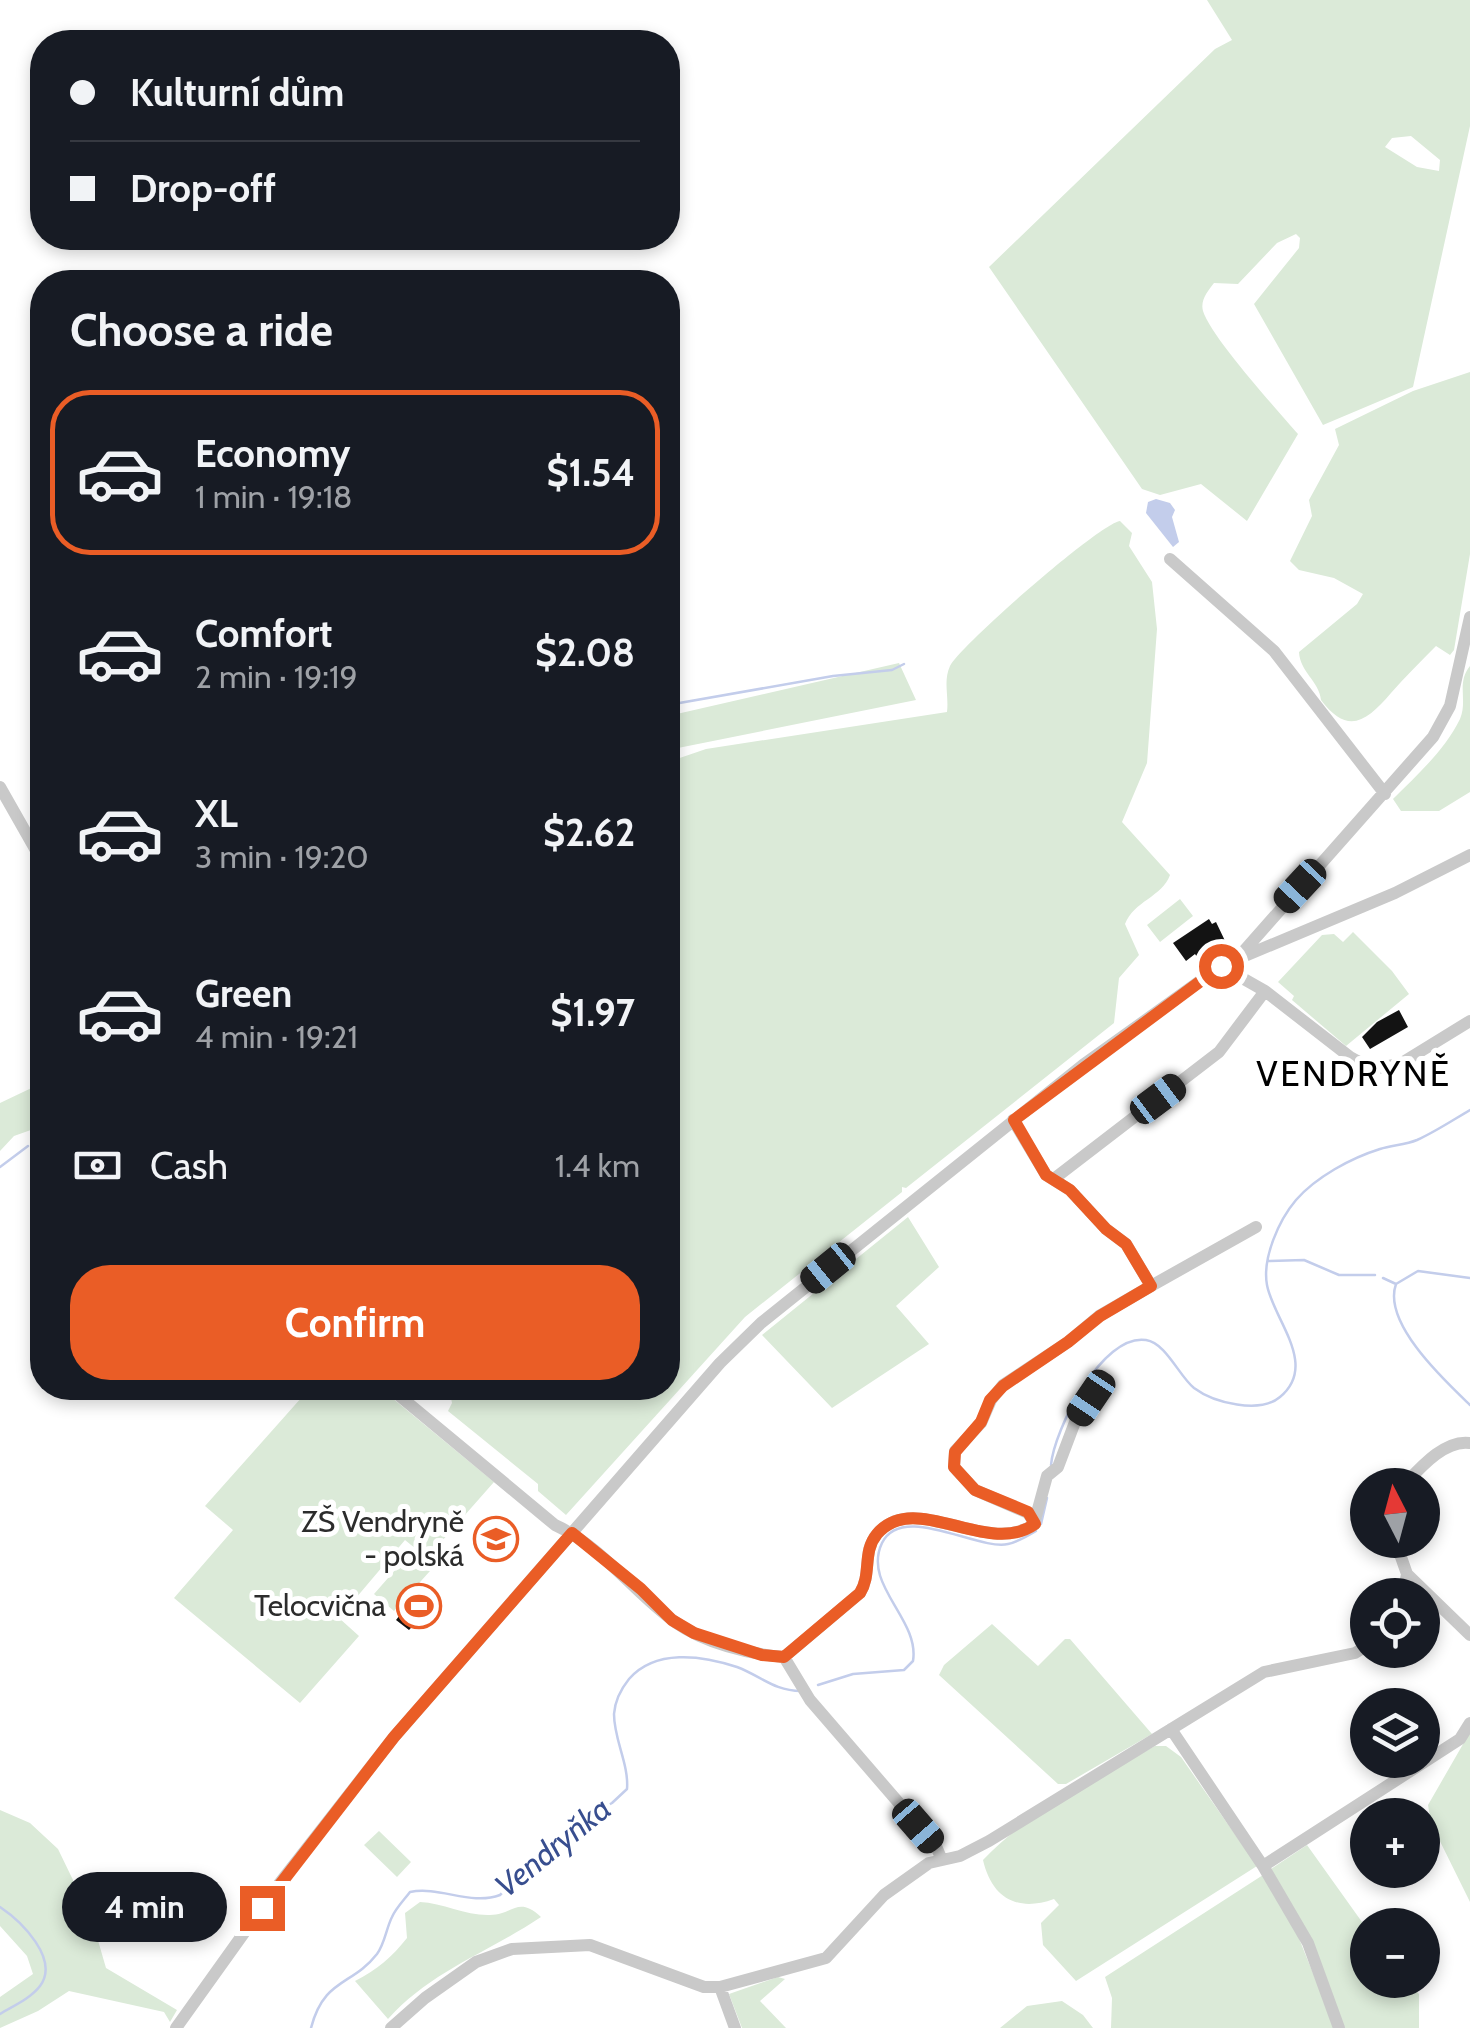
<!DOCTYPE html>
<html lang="en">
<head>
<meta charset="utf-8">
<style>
	body { margin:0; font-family:Cabin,sans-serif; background:#20242c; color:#f1f3f6; height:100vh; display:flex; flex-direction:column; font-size:38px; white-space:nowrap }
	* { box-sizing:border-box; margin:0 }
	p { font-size:32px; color:#9ea1a6 }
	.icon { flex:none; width:55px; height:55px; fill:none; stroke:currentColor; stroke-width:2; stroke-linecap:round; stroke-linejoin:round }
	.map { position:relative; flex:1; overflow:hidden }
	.sheet { position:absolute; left:30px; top:270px; width:650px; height:1130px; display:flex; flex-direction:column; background:#171b24; border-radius:40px; box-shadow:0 5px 15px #0003 }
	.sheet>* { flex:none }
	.banner { position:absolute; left:30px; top:30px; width:650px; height:220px; border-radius:40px; box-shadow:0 5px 15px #0003; display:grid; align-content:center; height:220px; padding:0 40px; background:#171b24 }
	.needle { width:65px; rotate:354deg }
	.controls { position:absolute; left:1350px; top:1468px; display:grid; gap:20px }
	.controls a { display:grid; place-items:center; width:90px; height:90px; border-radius:50%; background:#171b24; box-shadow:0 5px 15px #0003; font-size:50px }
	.end { position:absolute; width:45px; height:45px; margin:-22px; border:12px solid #ea5d26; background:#fff; box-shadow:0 0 0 5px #fff }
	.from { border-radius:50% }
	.bubble { position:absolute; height:70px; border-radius:35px; background:#171b24; box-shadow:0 5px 15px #0003; font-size:32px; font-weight:800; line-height:70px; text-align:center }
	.car { position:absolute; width:30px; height:60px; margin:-30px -15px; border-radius:12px; box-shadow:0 0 8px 2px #0007; background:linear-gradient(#222 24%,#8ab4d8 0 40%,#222 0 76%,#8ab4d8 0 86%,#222 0) }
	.banner b { display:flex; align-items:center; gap:35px; height:95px; font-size:38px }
	.banner b+b { border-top:2px solid #363941 }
	.banner i { width:25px; height:25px; background:#f1f3f6 }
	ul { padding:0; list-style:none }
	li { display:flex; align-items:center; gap:30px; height:165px; margin:0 20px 15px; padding:0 20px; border:5px solid transparent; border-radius:40px }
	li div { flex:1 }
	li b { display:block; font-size:38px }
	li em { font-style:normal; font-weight:800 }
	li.selected { border-color:#ea5d26 }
	li>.icon { width:90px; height:90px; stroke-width:1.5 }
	h2 { padding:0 40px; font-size:45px; line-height:120px }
	.pay { display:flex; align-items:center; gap:25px; height:110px; padding:0 40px; font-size:38px }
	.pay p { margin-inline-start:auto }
	.button { display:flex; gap:20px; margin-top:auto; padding:20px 40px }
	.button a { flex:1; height:115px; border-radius:40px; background:#ea5d26; color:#fff; font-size:40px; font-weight:800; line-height:115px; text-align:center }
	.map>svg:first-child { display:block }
</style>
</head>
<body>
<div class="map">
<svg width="1470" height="2028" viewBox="0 0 1470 2028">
	<rect width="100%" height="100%" fill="#fff"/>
	<path fill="#dbead8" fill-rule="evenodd" d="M1207,0H1470V126L1413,387L1323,425L1254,304L1299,248L1300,238L1296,234L1277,243L1238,284L1214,283C1208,291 1200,300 1203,311C1211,337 1278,411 1298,434L1247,521L1201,484L1160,495L1142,489L989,267L1215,49L1232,40ZM1411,136L1440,160L1439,171L1417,167L1385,147L1392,138Z
		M1470,372V554L1454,650L1450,655L1436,646C1421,661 1405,677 1391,693C1367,721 1348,736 1321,700C1319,681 1300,672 1299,652L1357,604L1363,594L1334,578L1299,570L1290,561L1312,516L1309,500L1339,445L1335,429L1413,391Z
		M1120,521L1132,533L1129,546L1152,582L1157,629L1147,763L1122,822L1170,875C1162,897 1134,901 1125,924L1139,955L1119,978L1114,1023L906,1188L902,1187V1192L745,1317L566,1515L538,1491V1484L448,1411L452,1403L449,1388H668V762L706,749L947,712C949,696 943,681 950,666C961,645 1099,524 1120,521Z
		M899,663L916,700L668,750V716Z
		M1470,666V792L1439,811H1401L1393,799C1417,775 1445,750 1460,719C1468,700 1456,683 1470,666Z
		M1180,899L1193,916L1160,942L1147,925Z
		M1353,932L1392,971L1409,994L1346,1046L1292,1000L1294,996L1278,982L1322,935L1334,934L1343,942Z
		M42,1083V1126L14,1136L0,1151V1103Z
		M908,1217L939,1267L896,1306L929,1344L832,1408L762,1335Z
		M310,1388H380L494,1482L427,1558L405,1540L339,1618L359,1636L300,1703L174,1598L233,1530L205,1506Z
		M410,1553L430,1571L394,1611L374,1594Z
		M992,1624L1038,1666L1065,1639H1070L1152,1734L1066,1784H1058L939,1675L944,1665Z
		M1470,1732V1902L1431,1823L1428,1805Z
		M1155,1746H1166L1181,1757L1257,1866L1076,1981L1043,1945L1041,1923L1059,1905L1054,1899C1018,1912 992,1899 983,1860C1029,1811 1098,1778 1155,1746Z
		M0,1810L30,1823L58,1849L73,1880L76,1910L97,1937L106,1968L177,2010L170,2022L164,2012L69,1991L38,2011L0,2028V1997L33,1974L27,1956L0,1926Z
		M379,1831L411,1862L397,1877L364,1845Z
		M1307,1845L1367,1929L1368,1980H1406L1419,1994V2028H1343L1271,1869Z
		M1263,1875L1296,1931L1335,2028H1111L1112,1998L1105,1977Z
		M420,1902C443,1903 467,1916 490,1915C514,1914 518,1896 541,1917C489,1952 431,1971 388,2019L355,1981C377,1970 392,1957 407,1938L405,1913Z
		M778,1977L785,1979L760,2001L786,2028H742L729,1994Z
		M1062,2001L1083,2015L1093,2028H1000L1027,2006Z"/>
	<path fill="#c3cdeb" d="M1156,499L1170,503L1175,510L1172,517L1179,542L1173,547L1146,513L1148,502Z"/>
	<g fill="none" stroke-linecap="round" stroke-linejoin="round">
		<path stroke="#c3cdeb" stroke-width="2.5" d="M668,705L833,676L892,670L904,664
			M39,1136L42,1132
			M0,1167L28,1146
			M1269,1261L1304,1260L1339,1275H1375
			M1383,1278L1396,1284L1418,1271L1470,1278
			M1396,1284C1382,1323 1445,1381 1470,1405
			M1051,1465C1054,1430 1102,1333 1146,1340C1166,1343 1179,1376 1194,1388C1214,1403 1260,1414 1280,1397C1319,1365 1273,1319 1267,1285C1262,1258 1279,1220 1296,1200C1316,1177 1351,1158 1380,1149C1392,1145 1405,1145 1417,1140C1435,1132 1453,1120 1470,1110
			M1041,1524L1047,1498
			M818,1685L853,1674L904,1670L913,1661C920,1619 862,1585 882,1543C902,1502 978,1551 1008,1544C1018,1542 1029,1535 1036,1531
			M0,1907C21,1921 60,1959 40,1986C30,1999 13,2006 0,2014
			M311,2028C324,1978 352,1986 377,1954C385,1943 386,1929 392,1917C396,1908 404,1900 410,1892C440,1886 471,1906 500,1895L566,1829L612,1803L627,1789C629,1764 614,1740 614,1714C615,1700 621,1689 629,1679C655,1649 701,1655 737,1667C761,1676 774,1691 801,1691"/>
	</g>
	<path fill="#131313" d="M1209,919L1212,924L1216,922L1227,945L1201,963L1195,954L1186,961L1173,943Z
		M1399,1010L1408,1027L1370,1049L1362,1037L1377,1022Z
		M423,1586L438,1599L409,1630L396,1620Z"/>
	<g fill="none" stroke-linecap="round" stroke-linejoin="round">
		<path stroke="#c9c9c9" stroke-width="12" d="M1170,559L1274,651L1385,794
			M0,787L42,861
			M1243,952L1433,737L1450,706L1470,617
			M1221,966L1265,991L1350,1057L1372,1069L1400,1064L1470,1021
			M1055,1178L1219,1052L1265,991
			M1151,1286L1256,1227
			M390,1388L555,1525C603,1547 633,1592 675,1622C705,1643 748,1654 784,1657L810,1700L936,1846L941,1858
			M1404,1485C1420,1468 1445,1439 1470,1443
			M1035,1520L1047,1476L1058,1467L1075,1422L1091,1398
			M1395,1540L1407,1574L1470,1635
			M1403,1595L1407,1574
			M784,1657L860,1593C872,1574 862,1552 877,1534C915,1489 987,1558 1035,1524L1028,1513L975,1490L954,1467L955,1451L981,1423L991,1400L1003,1385L1068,1342L1099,1316L1151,1286L1126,1244L1106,1229L1070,1190L1046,1175L1013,1120
			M1171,1729L1263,1866L1308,1943L1339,2028
			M1263,1866L1460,1739L1470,1723
			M720,1987L735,2028
			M176,2028L279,1884L394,1737L720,1363L761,1323L1083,1065L1221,966L1395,893L1470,855
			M391,2028L425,1998L476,1962L512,1949L590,1945L704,1987H720L826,1958L884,1895L929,1863L960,1856L989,1841L1264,1672L1355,1653L1368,1645"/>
	</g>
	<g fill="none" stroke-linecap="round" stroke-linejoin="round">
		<path stroke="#ea5d26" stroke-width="12" d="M262,1908L394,1737L572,1533L641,1589L672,1620L694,1633L762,1655L784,1657L860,1593C872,1574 862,1552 877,1534C915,1489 988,1558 1035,1524L1028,1512L975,1490L954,1467L955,1452L981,1422L990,1400L1003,1386L1068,1342L1100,1316L1151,1286L1126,1244L1106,1229L1070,1190L1046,1175L1014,1120L1221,966"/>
	</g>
	<defs>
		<symbol id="school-ring" viewBox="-11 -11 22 22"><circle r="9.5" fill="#fff" stroke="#ea5d26" stroke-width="1.5"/><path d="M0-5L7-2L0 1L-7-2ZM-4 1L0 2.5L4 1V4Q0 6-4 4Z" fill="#ea5d26"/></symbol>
		<symbol id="stadium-ring" viewBox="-11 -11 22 22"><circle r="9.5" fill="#fff" stroke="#ea5d26" stroke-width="1.5"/><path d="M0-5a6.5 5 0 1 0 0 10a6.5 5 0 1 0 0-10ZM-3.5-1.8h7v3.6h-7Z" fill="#ea5d26"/></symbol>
	</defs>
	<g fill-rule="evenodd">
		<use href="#school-ring" x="471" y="1514" width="50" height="50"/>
		<use href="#stadium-ring" x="394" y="1581" width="50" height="50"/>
	</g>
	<g text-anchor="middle" stroke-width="10" stroke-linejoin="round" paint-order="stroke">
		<g font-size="30" fill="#2c2c2c" stroke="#fff" text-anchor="end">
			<text x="464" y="1532">ZŠ Vendryně<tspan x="464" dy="34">- polská</tspan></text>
			<text x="386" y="1616">Telocvična</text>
		</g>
		<g font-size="32" font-style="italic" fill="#384e8f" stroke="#fff">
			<text transform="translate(553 1847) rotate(-39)" y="11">Vendryňka</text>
		</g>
		<g font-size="35" letter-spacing="2.5" fill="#000" stroke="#fff">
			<text x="1354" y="1086">VENDRYNĚ</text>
		</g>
	</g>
</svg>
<div class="controls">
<a><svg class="needle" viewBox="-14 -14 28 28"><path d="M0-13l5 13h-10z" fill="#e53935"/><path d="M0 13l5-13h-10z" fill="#9ea1a6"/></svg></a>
<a><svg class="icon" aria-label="locate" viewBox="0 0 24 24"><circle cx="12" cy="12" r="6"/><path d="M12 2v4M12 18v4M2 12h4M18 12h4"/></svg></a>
<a><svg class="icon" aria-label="layers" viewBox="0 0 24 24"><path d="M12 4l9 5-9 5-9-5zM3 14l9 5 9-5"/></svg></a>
<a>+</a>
<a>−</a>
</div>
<i class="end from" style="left:1221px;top:966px"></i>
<i class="end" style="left:262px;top:1908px"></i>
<div class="bubble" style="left:62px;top:1872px;width:165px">4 min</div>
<i class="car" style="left:1300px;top:886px;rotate:223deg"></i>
<i class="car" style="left:1158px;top:1099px;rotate:53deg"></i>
<i class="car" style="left:828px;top:1268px;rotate:231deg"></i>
<i class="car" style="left:1091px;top:1398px;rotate:214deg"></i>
<i class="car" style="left:918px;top:1826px;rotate:139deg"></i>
<div class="banner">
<b><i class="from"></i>Kulturní dům</b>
<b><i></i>Drop-off</b>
</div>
<section class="sheet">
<h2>Choose a ride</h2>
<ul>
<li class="selected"><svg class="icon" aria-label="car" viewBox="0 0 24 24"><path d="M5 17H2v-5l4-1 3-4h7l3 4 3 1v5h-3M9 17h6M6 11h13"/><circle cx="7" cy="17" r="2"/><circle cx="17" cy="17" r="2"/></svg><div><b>Economy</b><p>1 min · 19:18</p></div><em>$1.54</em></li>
<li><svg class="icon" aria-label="car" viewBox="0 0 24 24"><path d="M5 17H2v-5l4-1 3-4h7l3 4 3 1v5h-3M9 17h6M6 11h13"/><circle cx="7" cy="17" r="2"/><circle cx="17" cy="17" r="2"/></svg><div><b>Comfort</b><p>2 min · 19:19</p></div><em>$2.08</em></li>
<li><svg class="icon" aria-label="car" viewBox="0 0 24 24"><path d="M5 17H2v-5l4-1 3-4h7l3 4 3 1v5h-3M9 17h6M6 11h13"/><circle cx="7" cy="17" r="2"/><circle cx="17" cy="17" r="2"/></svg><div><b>XL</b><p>3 min · 19:20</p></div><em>$2.62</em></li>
<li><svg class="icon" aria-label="car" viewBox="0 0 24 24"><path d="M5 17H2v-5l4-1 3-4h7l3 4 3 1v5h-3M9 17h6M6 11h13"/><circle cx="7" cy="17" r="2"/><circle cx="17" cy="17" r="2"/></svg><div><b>Green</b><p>4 min · 19:21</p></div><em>$1.97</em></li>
</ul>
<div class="pay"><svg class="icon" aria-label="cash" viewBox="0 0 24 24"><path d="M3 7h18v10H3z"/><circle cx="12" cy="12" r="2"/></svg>Cash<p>1.4 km</p></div>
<div class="button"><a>Confirm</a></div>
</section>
</div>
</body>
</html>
